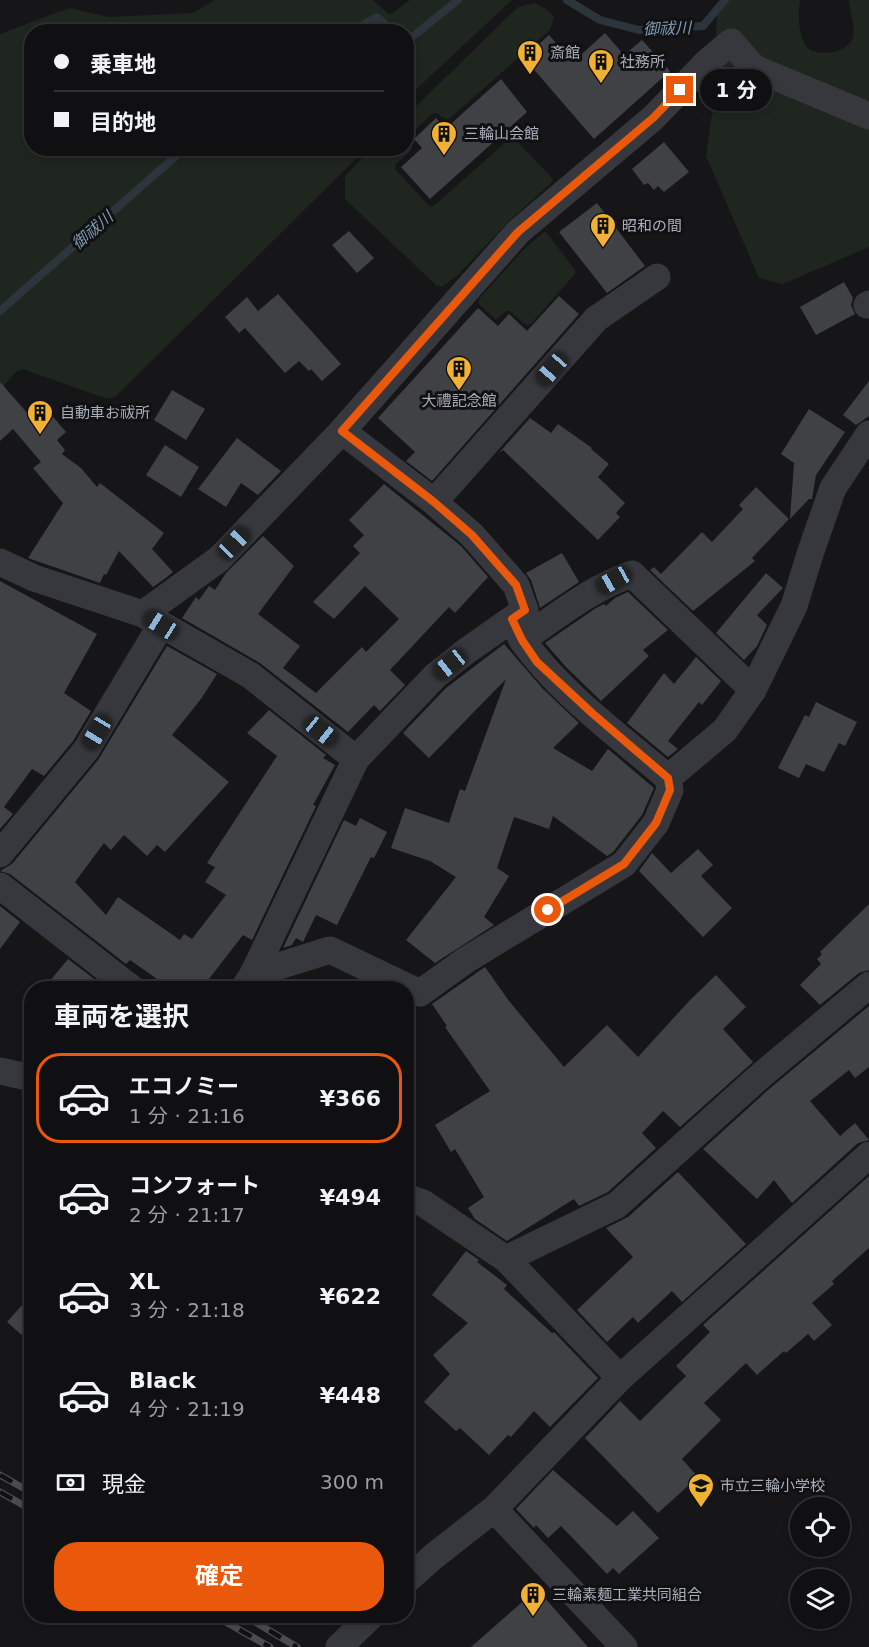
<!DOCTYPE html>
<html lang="ja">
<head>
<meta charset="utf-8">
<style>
	body { margin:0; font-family:"DejaVu Sans","Noto Sans JP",sans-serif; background:#19191b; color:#f1f3f6; height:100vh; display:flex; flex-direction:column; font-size:22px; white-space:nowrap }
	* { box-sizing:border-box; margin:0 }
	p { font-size:20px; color:#9c9d9f }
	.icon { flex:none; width:33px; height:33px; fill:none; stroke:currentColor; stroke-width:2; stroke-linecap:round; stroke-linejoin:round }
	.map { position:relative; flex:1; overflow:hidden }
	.side { position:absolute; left:24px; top:981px; width:390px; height:642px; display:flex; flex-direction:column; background:#101012; border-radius:24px; box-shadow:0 3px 9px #0003,0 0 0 2px #303032 }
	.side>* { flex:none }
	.banner { position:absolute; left:24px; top:24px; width:390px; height:132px; border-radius:24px; box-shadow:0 3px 9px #0003,0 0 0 2px #303032; display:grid; align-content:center; height:132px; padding:0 30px; background:#101012 }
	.controls { position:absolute; left:790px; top:1497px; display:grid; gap:12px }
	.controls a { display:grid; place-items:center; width:60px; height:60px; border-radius:50%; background:#101012; box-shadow:0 3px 9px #0003,0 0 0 2px #303032; font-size:30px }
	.end { position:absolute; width:27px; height:27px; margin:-14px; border:8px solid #ea580c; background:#fff; box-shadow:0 0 0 3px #fff }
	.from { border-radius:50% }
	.bubble { position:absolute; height:42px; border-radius:21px; background:#101012; box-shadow:0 3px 9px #0003,0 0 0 2px #303032; font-size:20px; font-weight:700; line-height:42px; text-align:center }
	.car { position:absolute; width:18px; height:36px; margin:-18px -9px; border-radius:8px; box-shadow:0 0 4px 2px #0007; background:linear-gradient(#222 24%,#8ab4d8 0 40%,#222 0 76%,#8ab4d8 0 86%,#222 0) }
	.banner b { display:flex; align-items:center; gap:21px; height:57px; font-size:22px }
	.banner b+b { border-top:2px solid #303032 }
	.banner i { width:15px; height:15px; background:#f1f3f6 }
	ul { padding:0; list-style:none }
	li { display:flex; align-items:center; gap:18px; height:90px; margin:0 12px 9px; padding:0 18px; border:3px solid transparent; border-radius:24px }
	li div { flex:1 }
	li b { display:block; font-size:22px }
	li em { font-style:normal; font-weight:700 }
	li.current { border-color:#ea580c }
	li>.icon { width:54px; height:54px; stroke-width:1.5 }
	h2 { padding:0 30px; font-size:27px; line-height:72px }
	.pay { display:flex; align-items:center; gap:15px; height:66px; padding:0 30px; font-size:22px }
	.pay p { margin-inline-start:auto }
	.cta { display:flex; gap:12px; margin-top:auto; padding:12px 30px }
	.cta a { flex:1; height:69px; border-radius:24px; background:#ea580c; color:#fff; font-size:24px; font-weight:700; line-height:69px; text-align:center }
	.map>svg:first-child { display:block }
</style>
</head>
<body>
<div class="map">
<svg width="869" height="1647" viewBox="0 0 869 1647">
	<rect width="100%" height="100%" fill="#161618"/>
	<path fill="#1e261f" d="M215,0H373L390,15L410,0H512L407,98L406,32H32V148L364,149L359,156L116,396L107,399L23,369L16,372L0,390V34L69,8L109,17L193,13Z
		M723,0H800C798,13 798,35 806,46C815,58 849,54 853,37C855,26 850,11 849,0H869V247L783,284L759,278L706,156L714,99L717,12Z
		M535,3L546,9L554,17L550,30L449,119L443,118L437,113L432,114L408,136L412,150L396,164L395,169L430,207L435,205L508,140L515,139L553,179L550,184L506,224L457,276L441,287L437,286L345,199V176L371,149L406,148L407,115L518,7Z
		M544,232H546L575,270V274L530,325L524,324L510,311H506L496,320L479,304V299L522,251Z"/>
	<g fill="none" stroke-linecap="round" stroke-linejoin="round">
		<path stroke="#2c353c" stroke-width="8" d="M567,0L600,20L639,30L703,26L725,0
			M350,32L377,17L394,32
			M406,42L458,0
			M0,311L185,148"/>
	</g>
	<path fill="#404145" d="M605,33L624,55L642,40L670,71L594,139L524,58L549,35L573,62Z
		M501,79L527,112L430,199L401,167L422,148L414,139L436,118L445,129Z
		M664,142L689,172L664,192L658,186L654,190L648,183L644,185L632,169Z
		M597,203L645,266L607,293L559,232Z
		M349,231L374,258L357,273L332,245Z
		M844,282L853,298L851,305L855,314L816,335L800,307Z
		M278,294L341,364L322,381L311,369L309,371L299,361L285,373L245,328L239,333L225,317L247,297L258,311Z
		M559,296L579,314L432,481L406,461L415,452L378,418L478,308L498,326L509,314L527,331Z
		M869,381V416L856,425L843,415Z
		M0,382L36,423L49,412L66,432L57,440L65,450L62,454L81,468L97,487L100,483L164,533L152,549L173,572L167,577L153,587L119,551L106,575L104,574L100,583L28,558L63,503L33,468L41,462L13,429L0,441Z
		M172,390L205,409L186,440L154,420Z
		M809,409L845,432L816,475L812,499H809L790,519L794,463L781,454Z
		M530,418L551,433L558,424L592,448L591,449L609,464L598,477L625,503L616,513L620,517L598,540L503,450L498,454Z
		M237,438L281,471L258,495L241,483L226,507L198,489Z
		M165,445L199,467L181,497L146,475Z
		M384,484L461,546L488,577L455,613L449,607L390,670L405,685L380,711L374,705L348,732L260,663L182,618L196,597L199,600L209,586L215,590L226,573L263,536L294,566L258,614L300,646L283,668L316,693L362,647L366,652L399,619L365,586L334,619L313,602L360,553L353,546L364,535L349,520Z
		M756,487L789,519L752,558L755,561L693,611L650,570L654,567L661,574L702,532L712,542L743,509L739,505Z
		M562,553L579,582L540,608L531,580L526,573Z
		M766,573L783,588L757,615L767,625L757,646L744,660L716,633Z
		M0,581L97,634L64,693L91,711L73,741L44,776L32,769L4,807L13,814L0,829Z
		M628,592L668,630L643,650L649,656L601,701L566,667L545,643L596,608L604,604L606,606L615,598Z
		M504,644L543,689L579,723L553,748L592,771L608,749L654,788L642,815L613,852L607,856L553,816L549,829L514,817L497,868L509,876L484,917L494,925L435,963L406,940L456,877L430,861L391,848L405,808L449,823L460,789L465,791L506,679L429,758L403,733L446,688Z
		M167,646L217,674L201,699L172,735L229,782L165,852L157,845L147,856L124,835L111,850L104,843L75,882L106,915L118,897L180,940L184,934L192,939L226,895L205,882L215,867L207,863L277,756L247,733L269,710L326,755L323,758L335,765L313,805L316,806L252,940L243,935L202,988H170L130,960L126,964L10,874L0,871L12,864L98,760Z
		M696,657L721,681L702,705L699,702L668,741L678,749L668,757L627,723L664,673L674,684Z
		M816,702L857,722L845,746L839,743L824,772L806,764L799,778L778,768L805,715L809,717Z
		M360,818L387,832L374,858L371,857L337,925L316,915L303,942L296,938L292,945L283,948L344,820L356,826Z
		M698,849L713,865L701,876L732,908L703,937L639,871L652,853L671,873Z
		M869,904V970L859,973L820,1005L800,985L821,964L817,959L822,954L820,952Z
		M0,906L20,922L0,949Z
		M68,959L106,988H44Z
		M485,967L509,1001L564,1067L607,1025L638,1057L690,1000L716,975L746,1007L723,1029L753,1062L680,1127L663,1111L642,1133L656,1148L608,1192L579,1206L574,1199L507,1241L475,1219L468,1208L484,1197L455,1149L451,1152L435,1125L490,1091L445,1027L447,1026L432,1004Z
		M869,1006V1067L855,1078L849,1070L810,1101L840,1136L855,1123L869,1140L858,1143L792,1203L774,1180L757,1199L703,1149L768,1090Z
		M678,1172L746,1244L682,1302L672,1291L638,1323L633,1317L607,1342L577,1310L633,1257L606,1228L628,1217Z
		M869,1176V1248L832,1281L834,1284L812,1303L832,1325L814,1341L808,1334L786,1353L784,1351L757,1375L746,1363L704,1403L721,1420L682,1459L698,1477L658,1513L585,1438L620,1401L640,1421L686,1376L676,1366L710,1332L703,1325Z
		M466,1251L479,1260L477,1262L507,1285L504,1289L552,1333L554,1332L598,1378L550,1427L534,1411L511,1437L508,1435L489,1455L460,1428L456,1431L424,1402L450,1374L433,1355L468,1323L432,1295Z
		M32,1294V1344L7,1322Z
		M553,1470L617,1526L633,1511L659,1538L619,1574L613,1568L607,1574L561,1526L548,1538L536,1525L534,1528L516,1509Z
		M537,1589L588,1647H471Z"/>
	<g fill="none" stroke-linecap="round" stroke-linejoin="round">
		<path stroke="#37383d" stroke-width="27" d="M867,305L869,304
			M434,502L596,319L657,277
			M0,562L34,578L143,614L250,675L356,759
			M143,614L219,559L342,431L518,232L653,118L707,62L731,42L754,68L869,116
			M515,626L522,640C557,616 591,588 632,574L753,690
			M668,778L725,730L753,690L794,606L811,551L833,488L869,434
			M0,854L86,750L161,625
			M0,886L131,988
			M253,974L330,950L420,993L466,960L624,864L656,823L670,790L668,778C618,735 561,694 522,640
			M244,988L253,974L356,759L435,676L465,652L525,610L516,585L472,535L434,502L342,431
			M0,1071L32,1078
			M406,1197L423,1203L506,1259L620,1378
			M506,1259L617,1205L758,1078L869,985
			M494,1509L624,1647
			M406,1581L434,1556L494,1509L620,1378L869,1155
			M339,1647L371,1616"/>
		<defs>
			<path id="rail" d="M0,1475L32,1493
				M0,1492L32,1510
				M215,1616L270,1647
				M245,1616L297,1647"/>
		</defs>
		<use href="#rail" stroke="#4a4c52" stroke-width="7"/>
		<use href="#rail" stroke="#111113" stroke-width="4.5" stroke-dasharray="14" stroke-linecap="butt"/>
	</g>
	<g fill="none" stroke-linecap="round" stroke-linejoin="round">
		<path stroke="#ea580c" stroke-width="8" d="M548,910L624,864L656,823L670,790L668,778L592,713L537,662L522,640L512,619L525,610L516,585L472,535L434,502L342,431L518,232L653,118L680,90"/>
	</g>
	<defs>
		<symbol id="building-pin" viewBox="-11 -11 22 30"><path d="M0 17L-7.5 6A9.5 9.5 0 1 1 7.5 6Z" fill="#f2b134" stroke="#111113"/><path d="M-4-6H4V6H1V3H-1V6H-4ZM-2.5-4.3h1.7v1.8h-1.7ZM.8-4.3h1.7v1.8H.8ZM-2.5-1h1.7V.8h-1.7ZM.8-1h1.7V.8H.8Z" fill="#111"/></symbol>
		<symbol id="school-pin" viewBox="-11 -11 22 30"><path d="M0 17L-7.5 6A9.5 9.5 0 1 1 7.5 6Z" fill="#f2b134" stroke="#111113"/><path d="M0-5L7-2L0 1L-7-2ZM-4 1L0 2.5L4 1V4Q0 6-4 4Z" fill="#111"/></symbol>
	</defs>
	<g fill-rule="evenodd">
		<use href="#building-pin" x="515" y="38" width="30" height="40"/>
		<use href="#building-pin" x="586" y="47" width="30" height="40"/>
		<use href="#building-pin" x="429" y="119" width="30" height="40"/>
		<use href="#building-pin" x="588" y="211" width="30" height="40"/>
		<use href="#building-pin" x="444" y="354" width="30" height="40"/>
		<use href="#building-pin" x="25" y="398" width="30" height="40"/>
		<use href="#school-pin" x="686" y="1471" width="30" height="40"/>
		<use href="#building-pin" x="518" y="1580" width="30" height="40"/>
	</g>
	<g text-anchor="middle" stroke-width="6" stroke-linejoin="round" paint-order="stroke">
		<g font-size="15" fill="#a8adb8" stroke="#111113" text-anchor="start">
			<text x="550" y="58">斎館</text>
			<text x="620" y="67">社務所</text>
			<text x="464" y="139">三輪山会館</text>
			<text x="622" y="231">昭和の間</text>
			<text x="459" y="406" text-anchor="middle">大禮記念館</text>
			<text x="60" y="418">自動車お祓所</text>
			<text x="720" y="1491">市立三輪小学校</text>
			<text x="552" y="1600">三輪素麺工業共同組合</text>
		</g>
		<g font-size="16" font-style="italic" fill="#7f9bb3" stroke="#111113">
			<text transform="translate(667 28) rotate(-2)" y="6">御祓川</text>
			<text transform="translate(92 230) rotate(-41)" y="6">御祓川</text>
		</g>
	</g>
</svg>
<div class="controls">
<a><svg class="icon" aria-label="locate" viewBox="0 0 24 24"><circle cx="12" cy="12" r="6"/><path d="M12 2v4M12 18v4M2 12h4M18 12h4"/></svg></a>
<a><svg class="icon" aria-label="layers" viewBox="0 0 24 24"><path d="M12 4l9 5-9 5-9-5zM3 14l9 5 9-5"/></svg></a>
</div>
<i class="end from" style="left:548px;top:910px"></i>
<i class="end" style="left:680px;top:90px"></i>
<div class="bubble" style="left:700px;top:69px;width:72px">1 分</div>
<i class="car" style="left:552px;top:369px;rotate:221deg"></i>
<i class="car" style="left:234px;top:543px;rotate:44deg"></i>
<i class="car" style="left:614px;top:580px;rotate:241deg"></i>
<i class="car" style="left:161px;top:625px;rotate:302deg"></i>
<i class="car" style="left:450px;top:664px;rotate:231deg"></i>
<i class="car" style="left:321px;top:731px;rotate:129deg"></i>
<i class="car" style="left:97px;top:732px;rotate:211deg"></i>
<div class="banner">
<b><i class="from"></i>乗車地</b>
<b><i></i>目的地</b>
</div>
<section class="side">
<h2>車両を選択</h2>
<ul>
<li class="current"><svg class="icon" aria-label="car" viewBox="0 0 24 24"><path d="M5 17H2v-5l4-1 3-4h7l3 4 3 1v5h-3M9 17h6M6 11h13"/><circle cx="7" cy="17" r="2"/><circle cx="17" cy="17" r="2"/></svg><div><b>エコノミー</b><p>1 分 · 21:16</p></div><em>¥366</em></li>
<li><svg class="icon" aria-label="car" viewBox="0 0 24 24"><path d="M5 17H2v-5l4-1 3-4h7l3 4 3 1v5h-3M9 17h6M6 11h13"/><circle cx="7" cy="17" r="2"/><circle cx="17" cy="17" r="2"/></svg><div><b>コンフォート</b><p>2 分 · 21:17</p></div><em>¥494</em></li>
<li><svg class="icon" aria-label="car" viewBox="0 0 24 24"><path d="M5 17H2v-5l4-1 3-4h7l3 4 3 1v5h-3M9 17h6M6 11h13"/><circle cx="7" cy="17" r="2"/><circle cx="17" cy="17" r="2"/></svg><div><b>XL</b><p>3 分 · 21:18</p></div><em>¥622</em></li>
<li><svg class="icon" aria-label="car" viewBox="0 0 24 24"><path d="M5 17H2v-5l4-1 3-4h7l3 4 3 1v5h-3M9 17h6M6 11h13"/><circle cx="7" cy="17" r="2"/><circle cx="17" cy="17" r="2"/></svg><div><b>Black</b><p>4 分 · 21:19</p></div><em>¥448</em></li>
</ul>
<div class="pay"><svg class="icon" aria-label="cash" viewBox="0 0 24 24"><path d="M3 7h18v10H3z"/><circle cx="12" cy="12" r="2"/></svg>現金<p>300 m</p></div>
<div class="cta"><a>確定</a></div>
</section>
</div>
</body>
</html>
